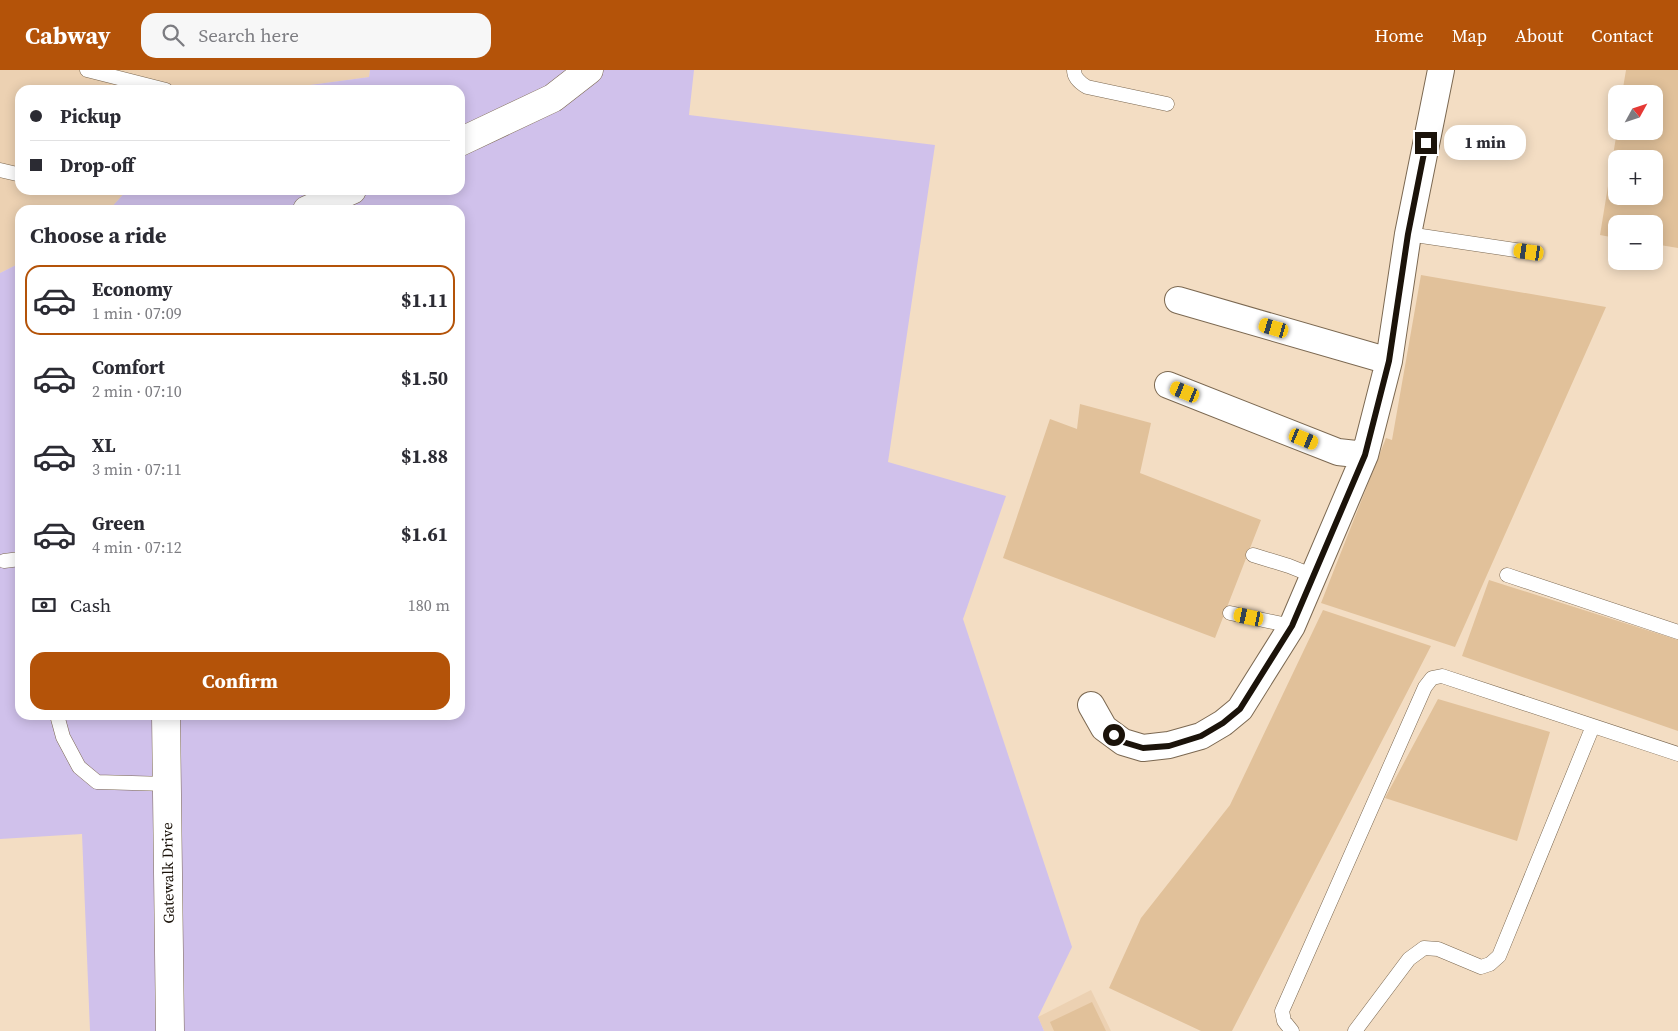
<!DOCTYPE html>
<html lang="en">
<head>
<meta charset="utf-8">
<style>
	body { margin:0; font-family:"Source Serif 4",serif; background:#f7f7f7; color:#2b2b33; height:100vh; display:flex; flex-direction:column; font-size:19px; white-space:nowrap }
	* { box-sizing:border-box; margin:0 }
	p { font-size:16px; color:#7c7c81 }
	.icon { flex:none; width:28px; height:28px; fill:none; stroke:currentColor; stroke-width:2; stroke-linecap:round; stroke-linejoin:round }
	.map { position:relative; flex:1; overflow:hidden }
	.drawer { position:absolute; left:15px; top:135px; width:450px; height:515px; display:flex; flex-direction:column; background:#fff; border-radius:15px; box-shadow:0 2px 12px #0003 }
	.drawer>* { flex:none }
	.top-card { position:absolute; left:15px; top:15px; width:450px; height:110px; border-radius:15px; box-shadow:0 2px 12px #0003; display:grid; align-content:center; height:110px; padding:0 15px; background:#fff }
	.needle { width:32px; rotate:50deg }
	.tools { position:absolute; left:1608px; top:15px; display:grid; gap:10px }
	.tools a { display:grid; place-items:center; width:55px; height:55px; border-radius:10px; background:#fff; box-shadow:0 2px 12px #0003; font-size:25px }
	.end { position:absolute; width:22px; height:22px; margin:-11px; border:6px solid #1b130a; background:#fff; box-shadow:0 0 0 2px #fff }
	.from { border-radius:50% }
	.bubble { position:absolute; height:35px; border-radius:15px; background:#fff; box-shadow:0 2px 12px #0003; font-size:16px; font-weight:700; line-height:35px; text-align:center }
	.car { position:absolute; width:15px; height:30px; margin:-15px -8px; border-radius:6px; box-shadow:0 0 4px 1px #0007; background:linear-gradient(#f5c518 24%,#345 0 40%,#f5c518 0 76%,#345 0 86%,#f5c518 0) }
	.top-card b { display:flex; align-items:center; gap:18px; height:48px; font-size:19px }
	.top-card b+b { border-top:1px solid #e1e1e2 }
	.top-card i { width:12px; height:12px; background:#2b2b33 }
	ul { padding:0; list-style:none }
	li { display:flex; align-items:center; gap:15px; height:70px; margin:0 10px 8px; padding:0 5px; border:2px solid transparent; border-radius:15px }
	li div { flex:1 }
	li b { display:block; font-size:19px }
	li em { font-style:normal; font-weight:700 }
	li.selected { border-color:#b45309 }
	li>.icon { width:45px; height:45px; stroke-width:1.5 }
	h2 { padding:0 15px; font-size:22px; line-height:60px }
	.pay { display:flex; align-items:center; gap:12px; height:55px; padding:0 15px; font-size:19px }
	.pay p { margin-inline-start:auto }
	.primary-button { display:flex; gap:10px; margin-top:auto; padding:10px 15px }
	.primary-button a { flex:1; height:58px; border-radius:15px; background:#b45309; color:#fff; font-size:20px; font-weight:700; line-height:58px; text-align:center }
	header { display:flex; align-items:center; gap:30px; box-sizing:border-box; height:70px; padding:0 25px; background:#b45309; color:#fff }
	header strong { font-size:24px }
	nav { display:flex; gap:28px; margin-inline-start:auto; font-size:18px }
	.search { width:350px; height:45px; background:#f7f7f7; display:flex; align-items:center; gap:12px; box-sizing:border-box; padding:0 18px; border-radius:15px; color:#7c7c81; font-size:19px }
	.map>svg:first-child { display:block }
</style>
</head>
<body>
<header>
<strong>Cabway</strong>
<div class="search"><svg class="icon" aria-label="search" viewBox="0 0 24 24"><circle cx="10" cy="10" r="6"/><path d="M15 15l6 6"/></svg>Search here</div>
<nav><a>Home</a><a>Map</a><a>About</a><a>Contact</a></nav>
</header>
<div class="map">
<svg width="1678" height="961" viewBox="0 0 1678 961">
	<rect width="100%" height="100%" fill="#f3ddc3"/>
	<path fill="#ecd1b2" d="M0,0H370L369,7L273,20H20V120H127L109,140H20V193L0,203Z
		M1091,920L1111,961H1044L1038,947Z"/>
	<path fill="#d0c1eb" d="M370,0H694L689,45L935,75L888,392L1006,426L963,549L1072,877L1038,947L1044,961H90L82,764L0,769V203L20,193V645H460V140H109L127,120H460V20H273L369,7Z"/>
	<path fill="#e1c19a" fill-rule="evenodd" d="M1626,0H1678V178L1654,174V154H1616V168L1600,165L1617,61H1654V24H1622ZM1616,89H1654V126H1616Z
		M1421,205L1606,237L1455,577L1321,533L1386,368L1392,370Z
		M1080,334L1151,353L1140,403L1261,450L1215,568L1003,488L1050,349L1077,359Z
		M1489,510L1678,570V661L1462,586Z
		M1323,540L1431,576L1232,961H1201L1109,918L1141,848L1230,735Z
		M1438,629L1550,662L1517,771L1385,728Z
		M1092,932L1106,961H1054L1050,952Z"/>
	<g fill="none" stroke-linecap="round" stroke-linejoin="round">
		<defs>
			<path id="lane" d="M87,0L166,20
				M1074,0C1074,8 1080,13 1087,17L1167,34
				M0,100L17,104
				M1408,164L1529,182
				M1253,485L1289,496L1314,506
				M4,491L20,489
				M1507,505L1678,562
				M1230,543L1292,556
				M57,645L63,667L79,697L97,712L167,714
				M1292,961L1284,951L1282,941L1425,617L1432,608L1442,606L1678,684
				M1355,961L1409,889L1424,878L1438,879L1481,897L1490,894L1499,886L1593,656"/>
			<path id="street" d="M1178,230L1389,291
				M1168,315L1338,382L1365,385
				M1091,635L1104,658L1123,672L1143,678L1169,675L1201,666L1223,653L1240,639L1292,556L1365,385L1389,291L1408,164L1441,0"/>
			<path id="secondary" d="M460,72L553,28L589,0
				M307,140L352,120
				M166,645L170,961"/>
		</defs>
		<use href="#lane" stroke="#7b6851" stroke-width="15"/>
		<use href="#street" stroke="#7b6851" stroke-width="28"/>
		<use href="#secondary" stroke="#7b6851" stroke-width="29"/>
		<use href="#lane" stroke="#fff" stroke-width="14"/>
		<use href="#street" stroke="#fff" stroke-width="26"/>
		<use href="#secondary" stroke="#fff" stroke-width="28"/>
	</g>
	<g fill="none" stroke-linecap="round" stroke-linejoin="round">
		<path stroke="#1b130a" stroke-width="6" d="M1114,665L1123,672L1143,678L1169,676L1201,666L1223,653L1240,639L1292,556L1365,385L1389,291L1408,164L1426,73"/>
	</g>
	<g text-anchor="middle" stroke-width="4.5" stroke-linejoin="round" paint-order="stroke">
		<g font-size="15" fill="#1b130a" stroke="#fff">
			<text transform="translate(168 803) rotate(-91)" y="5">Gatewalk Drive</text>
		</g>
	</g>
</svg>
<div class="tools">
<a><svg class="needle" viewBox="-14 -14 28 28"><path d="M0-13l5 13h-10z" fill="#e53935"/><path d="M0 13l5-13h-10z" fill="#7c7c81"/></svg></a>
<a>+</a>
<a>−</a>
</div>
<i class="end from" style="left:1114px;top:665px"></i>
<i class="end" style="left:1426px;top:73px"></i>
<div class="bubble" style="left:1444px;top:55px;width:82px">1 min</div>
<i class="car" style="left:1529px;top:182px;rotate:278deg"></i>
<i class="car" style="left:1274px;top:258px;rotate:286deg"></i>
<i class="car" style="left:1185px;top:322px;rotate:292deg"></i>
<i class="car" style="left:1304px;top:369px;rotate:112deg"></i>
<i class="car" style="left:1249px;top:547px;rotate:282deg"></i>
<div class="top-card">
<b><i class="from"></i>Pickup</b>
<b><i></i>Drop-off</b>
</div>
<section class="drawer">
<h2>Choose a ride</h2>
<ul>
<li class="selected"><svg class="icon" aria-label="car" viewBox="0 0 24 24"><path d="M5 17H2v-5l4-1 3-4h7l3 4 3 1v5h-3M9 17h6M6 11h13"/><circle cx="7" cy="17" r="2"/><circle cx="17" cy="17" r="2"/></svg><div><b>Economy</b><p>1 min · 07:09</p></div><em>$1.11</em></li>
<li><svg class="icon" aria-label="car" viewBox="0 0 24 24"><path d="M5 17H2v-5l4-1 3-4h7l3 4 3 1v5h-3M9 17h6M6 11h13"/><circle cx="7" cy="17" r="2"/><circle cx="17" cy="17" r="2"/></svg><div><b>Comfort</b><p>2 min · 07:10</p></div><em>$1.50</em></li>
<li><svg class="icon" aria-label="car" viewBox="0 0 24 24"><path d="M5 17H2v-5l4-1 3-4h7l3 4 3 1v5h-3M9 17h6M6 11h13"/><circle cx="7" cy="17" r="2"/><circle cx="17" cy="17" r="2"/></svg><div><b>XL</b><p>3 min · 07:11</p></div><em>$1.88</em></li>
<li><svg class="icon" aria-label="car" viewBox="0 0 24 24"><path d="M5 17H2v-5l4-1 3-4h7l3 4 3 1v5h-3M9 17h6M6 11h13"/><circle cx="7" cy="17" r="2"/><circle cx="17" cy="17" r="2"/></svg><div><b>Green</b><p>4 min · 07:12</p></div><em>$1.61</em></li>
</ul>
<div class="pay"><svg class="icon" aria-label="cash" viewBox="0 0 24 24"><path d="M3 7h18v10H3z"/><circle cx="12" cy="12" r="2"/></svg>Cash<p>180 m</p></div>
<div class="primary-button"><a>Confirm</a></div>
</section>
</div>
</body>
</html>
